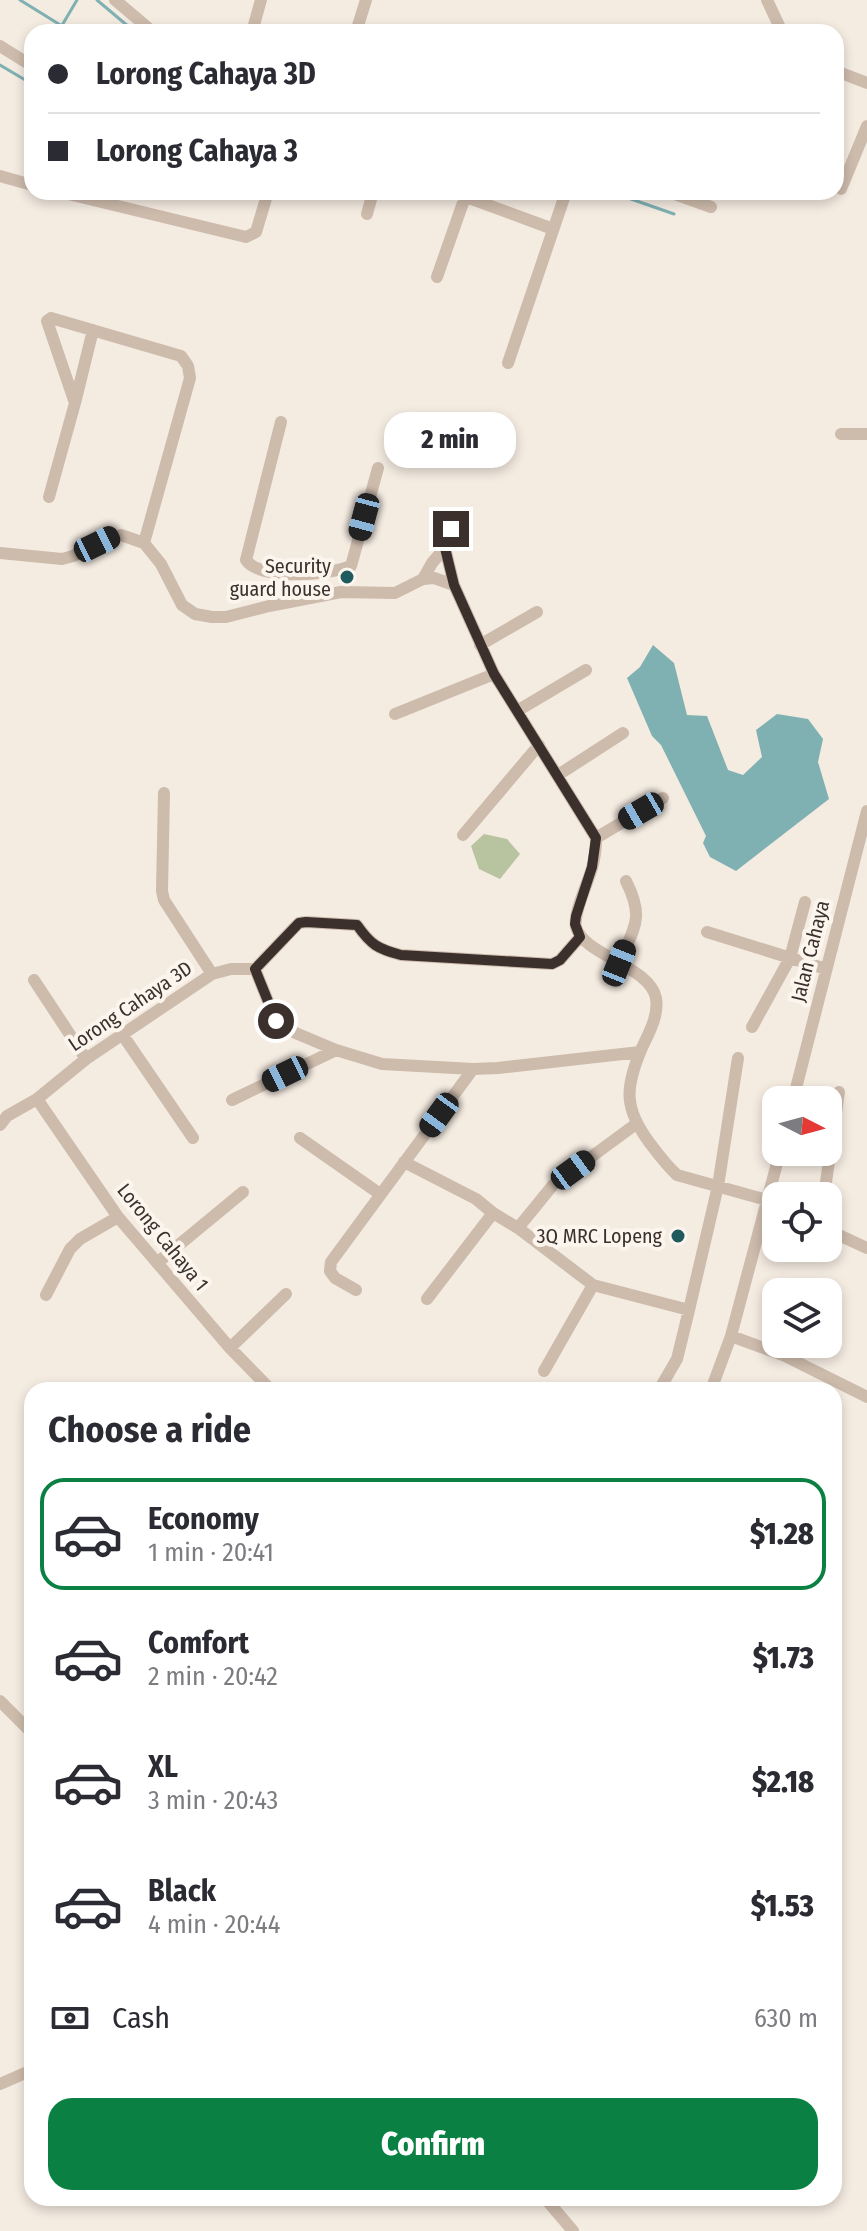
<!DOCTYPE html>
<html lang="en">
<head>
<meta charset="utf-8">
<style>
	body { margin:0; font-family:"Fira Sans Condensed",sans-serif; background:#f7f7f7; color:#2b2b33; height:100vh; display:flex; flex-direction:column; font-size:30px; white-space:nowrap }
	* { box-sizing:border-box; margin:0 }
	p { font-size:26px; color:#7c7c81 }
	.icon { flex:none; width:44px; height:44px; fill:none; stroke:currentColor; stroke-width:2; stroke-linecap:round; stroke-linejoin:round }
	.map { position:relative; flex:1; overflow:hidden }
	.drawer { position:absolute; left:24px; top:1382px; width:818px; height:824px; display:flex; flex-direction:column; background:#fff; border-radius:24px; box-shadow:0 4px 12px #0003 }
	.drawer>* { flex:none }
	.hud { position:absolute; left:24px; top:24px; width:820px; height:176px; border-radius:24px; box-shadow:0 4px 12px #0003; display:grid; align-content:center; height:176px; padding:0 24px; background:#fff }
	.needle { width:52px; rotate:96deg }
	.fabs { position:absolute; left:762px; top:1086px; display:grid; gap:16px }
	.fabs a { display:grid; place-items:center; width:80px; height:80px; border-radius:16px; background:#fff; box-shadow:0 4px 12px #0003; font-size:40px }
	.end { position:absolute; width:36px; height:36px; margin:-18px; border:10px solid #3b302b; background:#fff; box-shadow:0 0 0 4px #fff }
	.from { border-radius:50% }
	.bubble { position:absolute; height:56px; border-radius:24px; background:#fff; box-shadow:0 4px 12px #0003; font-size:26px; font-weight:800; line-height:56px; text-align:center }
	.car { position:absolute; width:24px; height:48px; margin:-24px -12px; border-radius:10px; box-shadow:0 0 6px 2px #0007; background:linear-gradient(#222 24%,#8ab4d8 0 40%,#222 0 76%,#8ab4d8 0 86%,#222 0) }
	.hud b { display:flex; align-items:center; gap:28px; height:76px; font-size:30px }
	.hud b+b { border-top:2px solid #e1e1e2 }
	.hud i { width:20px; height:20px; background:#2b2b33 }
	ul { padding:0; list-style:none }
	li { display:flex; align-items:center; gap:24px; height:112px; margin:0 16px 12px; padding:0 8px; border:4px solid transparent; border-radius:24px }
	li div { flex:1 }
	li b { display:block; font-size:30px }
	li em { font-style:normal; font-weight:800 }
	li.active { border-color:#0b8043 }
	li>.icon { width:72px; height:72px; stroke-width:1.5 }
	h2 { padding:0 24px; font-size:36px; line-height:96px }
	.pay { display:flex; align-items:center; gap:20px; height:88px; padding:0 24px; font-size:30px }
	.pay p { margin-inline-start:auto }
	.primary-button { display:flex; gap:16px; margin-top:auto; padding:16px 24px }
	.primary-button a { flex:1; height:92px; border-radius:24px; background:#0b8043; color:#fff; font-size:32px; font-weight:800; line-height:92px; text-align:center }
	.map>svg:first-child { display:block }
</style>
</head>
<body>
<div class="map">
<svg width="867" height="2231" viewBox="0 0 867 2231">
	<rect width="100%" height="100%" fill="#f4ebe1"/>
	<path fill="#b8c4a0" d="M484,834L507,839L520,854L500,879L479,869L471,846Z"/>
	<path fill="#7fb0b2" d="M653,645L674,663L687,715L707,716L728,770L743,775L762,757L756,730L777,714L808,719L823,739L818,762L829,799L736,871L710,857L703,843L706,836L661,745L652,736L627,678L640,667Z"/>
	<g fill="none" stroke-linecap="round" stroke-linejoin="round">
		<path stroke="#7fb0b2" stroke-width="3" d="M20,0L62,26
			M97,0L135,32
			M58,32L77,0
			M0,65L32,84
			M611,192L674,214"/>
		<path stroke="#cdbbac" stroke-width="12" d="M115,0L153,32
			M767,0L782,32
			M252,32L261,0
			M356,32L366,0
			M0,46L32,66
			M836,71L867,83
			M0,176L32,185
			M841,189L867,126
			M60,192L246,237L256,232L268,192
			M453,192L553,229
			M669,192L711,207
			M367,214L373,192
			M437,277L465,197
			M508,363L566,192
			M75,403L93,330
			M281,422L246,560C261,581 329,575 351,566L378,468
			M841,434H867
			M49,497L75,403L47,321L51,318L181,356L188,366L190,378L144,543L161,564L182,605L195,614L212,617H226L269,606L341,592L395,593L423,579L434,578L454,585
			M451,529L445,548L454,585L494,674L596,838C596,848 595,858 592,868C588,883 573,913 576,927C583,955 650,966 656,998C659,1017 648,1034 641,1050C625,1088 624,1108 649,1142C658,1154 666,1165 677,1175L767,1200
			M0,553L62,559L73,556L113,537L121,535L144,543
			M423,579L432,563L445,548
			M480,645L537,612
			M517,711L586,670
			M395,714L494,674
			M558,775L623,733
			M164,793L162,891L164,900L212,974
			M463,835L539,745
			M596,838L663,798
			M707,932L826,969
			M619,963C634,927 645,919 626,881
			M255,969L294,928L299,923L306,922L357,925C371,945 378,949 401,955L552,964L560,960L580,937
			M34,980L86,1059
			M752,1027L790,958L805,902
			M122,1034L193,1138
			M37,1099L118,1217L230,1348L271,1390
			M232,1100L336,1050
			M793,1100L867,811
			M0,1125L7,1116L37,1099L86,1059L212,974L231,969H255L276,1021L286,1029L336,1050L382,1064L473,1069L498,1068L640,1052
			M300,1138L380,1194
			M404,1162L476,1199L493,1213L518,1228L553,1185L636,1124
			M824,1196L839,1092
			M518,1228L593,1285L689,1310
			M828,1230L867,1248
			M157,1263L243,1192
			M356,1290L335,1278L330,1271L331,1262L473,1069
			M46,1295L70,1249L80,1239L118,1217
			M427,1299L493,1213
			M731,1336L783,1355L867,1397
			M230,1348L286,1294
			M544,1371L593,1285
			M659,1390L677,1359L689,1310L718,1186L738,1058
			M711,1390L731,1336L780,1152
			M0,1701L32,1733
			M0,2084L32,2070
			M545,2198L573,2231"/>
	</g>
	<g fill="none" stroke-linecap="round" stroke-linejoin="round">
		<path stroke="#3b302b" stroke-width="10" d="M276,1021L255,969L299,923L306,922L357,925C371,945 378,949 401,955L552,964L560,960L580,937L575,924L576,916L592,867L596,838L494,674L454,585L445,548L451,529"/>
	</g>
	<g fill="#1f5a5e" stroke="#fbf5ee" stroke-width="3">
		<circle cx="347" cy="577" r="8"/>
		<circle cx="678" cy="1236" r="8"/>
	</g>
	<g text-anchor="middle" stroke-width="8" stroke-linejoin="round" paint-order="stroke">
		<g font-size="20" fill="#3b302b" stroke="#fbf5ee" text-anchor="end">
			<text x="331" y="573">Security<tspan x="331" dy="23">guard house</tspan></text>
			<text x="662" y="1243">3Q MRC Lopeng</text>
		</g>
		<g font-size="20" fill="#3b302b" stroke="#fbf5ee">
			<text transform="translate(810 951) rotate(-76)" y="7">Jalan Cahaya</text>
			<text transform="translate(130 1006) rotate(-34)" y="7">Lorong Cahaya 3D</text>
			<text transform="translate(163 1237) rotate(51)" y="7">Lorong Cahaya 1</text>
		</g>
	</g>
</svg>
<div class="fabs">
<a><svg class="needle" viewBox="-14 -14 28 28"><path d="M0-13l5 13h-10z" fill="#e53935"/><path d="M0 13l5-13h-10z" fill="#7c7c81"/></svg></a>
<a><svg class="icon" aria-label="locate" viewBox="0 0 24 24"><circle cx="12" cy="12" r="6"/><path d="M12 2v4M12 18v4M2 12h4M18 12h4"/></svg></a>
<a><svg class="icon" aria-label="layers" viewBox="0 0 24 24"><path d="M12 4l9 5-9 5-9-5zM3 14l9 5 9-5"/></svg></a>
</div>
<i class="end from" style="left:276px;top:1021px"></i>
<i class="end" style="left:451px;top:529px"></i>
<div class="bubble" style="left:384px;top:412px;width:132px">2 min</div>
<i class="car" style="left:364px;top:517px;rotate:195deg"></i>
<i class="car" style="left:97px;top:544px;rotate:64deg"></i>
<i class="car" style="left:641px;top:811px;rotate:240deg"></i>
<i class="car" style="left:619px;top:963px;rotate:22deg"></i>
<i class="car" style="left:285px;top:1074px;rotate:244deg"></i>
<i class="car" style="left:439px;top:1115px;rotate:216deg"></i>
<i class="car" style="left:573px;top:1170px;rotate:54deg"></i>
<div class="hud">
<b><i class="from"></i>Lorong Cahaya 3D</b>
<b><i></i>Lorong Cahaya 3</b>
</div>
<section class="drawer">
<h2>Choose a ride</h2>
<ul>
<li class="active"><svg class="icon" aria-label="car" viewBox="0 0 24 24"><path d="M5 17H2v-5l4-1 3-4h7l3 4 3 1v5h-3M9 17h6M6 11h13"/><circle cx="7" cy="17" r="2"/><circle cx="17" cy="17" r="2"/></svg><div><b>Economy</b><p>1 min · 20:41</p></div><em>$1.28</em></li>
<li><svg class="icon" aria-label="car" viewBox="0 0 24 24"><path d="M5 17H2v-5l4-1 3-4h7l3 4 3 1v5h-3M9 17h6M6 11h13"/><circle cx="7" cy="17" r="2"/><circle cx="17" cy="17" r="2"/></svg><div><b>Comfort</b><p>2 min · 20:42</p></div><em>$1.73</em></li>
<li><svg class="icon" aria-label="car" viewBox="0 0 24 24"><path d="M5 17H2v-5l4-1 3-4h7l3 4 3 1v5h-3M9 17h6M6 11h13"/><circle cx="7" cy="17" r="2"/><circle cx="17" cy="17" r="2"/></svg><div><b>XL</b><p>3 min · 20:43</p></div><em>$2.18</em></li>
<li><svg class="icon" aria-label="car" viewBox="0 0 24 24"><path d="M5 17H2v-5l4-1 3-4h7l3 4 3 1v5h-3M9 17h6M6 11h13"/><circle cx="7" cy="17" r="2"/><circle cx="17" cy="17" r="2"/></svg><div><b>Black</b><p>4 min · 20:44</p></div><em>$1.53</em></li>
</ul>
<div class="pay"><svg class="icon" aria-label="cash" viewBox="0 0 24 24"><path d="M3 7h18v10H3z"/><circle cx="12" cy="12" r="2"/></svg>Cash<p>630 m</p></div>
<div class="primary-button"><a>Confirm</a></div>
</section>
</div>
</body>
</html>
